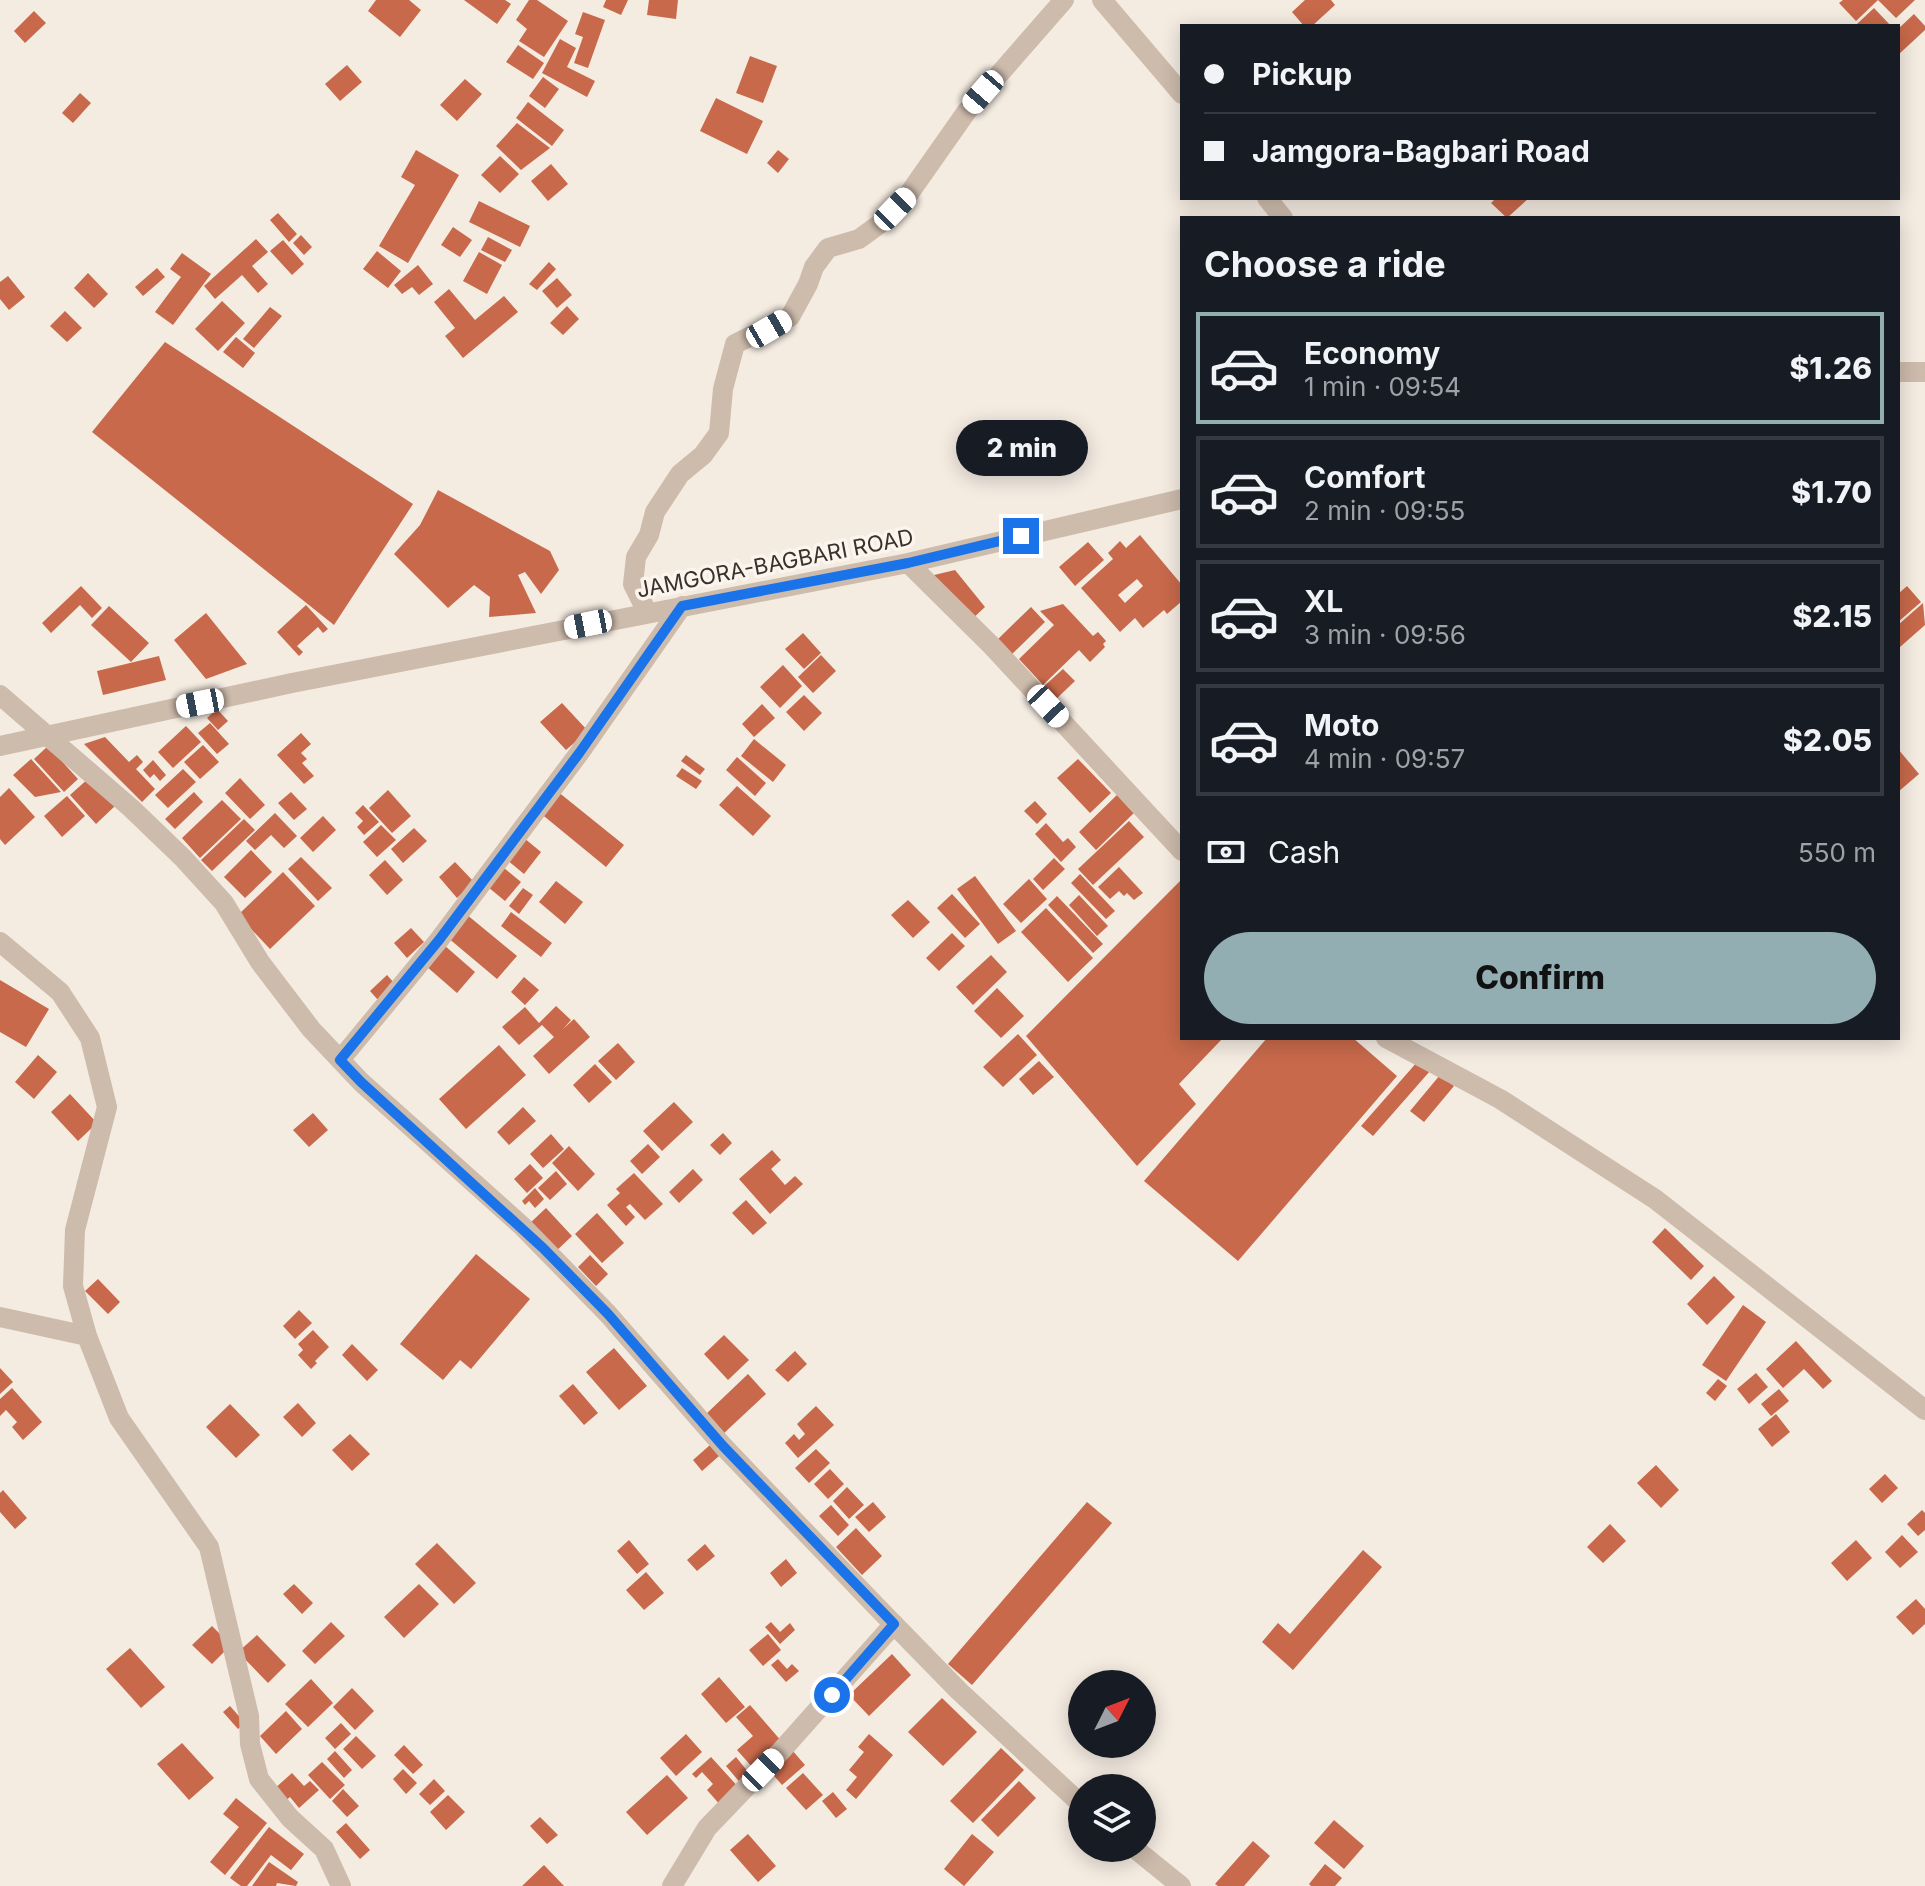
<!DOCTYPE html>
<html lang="en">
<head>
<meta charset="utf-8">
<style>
	body { margin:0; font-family:Inter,sans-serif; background:#20242c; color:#f1f3f6; height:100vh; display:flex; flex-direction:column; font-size:30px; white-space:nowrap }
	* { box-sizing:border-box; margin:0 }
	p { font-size:26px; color:#9ea1a6 }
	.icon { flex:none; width:44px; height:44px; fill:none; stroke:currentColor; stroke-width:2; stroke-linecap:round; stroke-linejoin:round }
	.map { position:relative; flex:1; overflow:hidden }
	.panel { position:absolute; left:1180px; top:216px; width:720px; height:824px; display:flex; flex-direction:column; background:#171b24; border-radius:0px; box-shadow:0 4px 20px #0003 }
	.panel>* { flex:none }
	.guide { position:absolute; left:1180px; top:24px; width:720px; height:176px; border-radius:0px; box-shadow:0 4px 20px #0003; display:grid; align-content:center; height:176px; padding:0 24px; background:#171b24 }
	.needle { width:52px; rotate:48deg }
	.controls { position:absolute; left:1068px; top:1670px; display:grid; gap:16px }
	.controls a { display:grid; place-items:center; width:88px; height:88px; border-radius:50%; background:#171b24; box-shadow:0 4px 20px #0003; font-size:40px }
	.end { position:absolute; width:36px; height:36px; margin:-18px; border:10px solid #1a73e8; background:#fff; box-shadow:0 0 0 4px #fff }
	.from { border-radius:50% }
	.bubble { position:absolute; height:56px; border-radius:28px; background:#171b24; box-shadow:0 4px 20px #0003; font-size:26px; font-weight:800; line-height:56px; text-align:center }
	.car { position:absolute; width:24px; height:48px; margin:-24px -12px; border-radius:10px; box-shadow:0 0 6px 2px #0007; background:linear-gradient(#fff 24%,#345 0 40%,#fff 0 76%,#345 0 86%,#fff 0) }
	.guide b { display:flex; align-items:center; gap:28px; height:76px; font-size:30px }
	.guide b+b { border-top:2px solid #363941 }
	.guide i { width:20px; height:20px; background:#f1f3f6 }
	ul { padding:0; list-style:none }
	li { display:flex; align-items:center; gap:24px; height:112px; margin:0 16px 12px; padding:0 8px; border:4px solid #363941; border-radius:0px }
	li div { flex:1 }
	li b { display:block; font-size:30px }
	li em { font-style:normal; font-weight:800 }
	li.on { border-color:#92aeb2 }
	li>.icon { width:72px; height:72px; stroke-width:1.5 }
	h2 { padding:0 24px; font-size:36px; line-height:96px }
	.pay { display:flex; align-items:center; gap:20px; height:88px; padding:0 24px; font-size:30px }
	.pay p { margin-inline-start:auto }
	.button { display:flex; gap:16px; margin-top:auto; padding:16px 24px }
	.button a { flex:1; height:92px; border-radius:48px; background:#92aeb2; color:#111; font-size:32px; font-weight:800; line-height:92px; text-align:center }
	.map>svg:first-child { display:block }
</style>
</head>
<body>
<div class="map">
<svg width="1925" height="1886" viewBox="0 0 1925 1886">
	<rect width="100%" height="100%" fill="#f4ebe1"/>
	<path fill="#c8694b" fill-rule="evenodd" d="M376,0H409L421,10L400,37L368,11Z
		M464,0H505L511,4L497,24Z
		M529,0H537L568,21L544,57L519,41L527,29L516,20Z
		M606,0H628L621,15L603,7Z
		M649,0H678L676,19L647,15Z
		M1305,0H1331L1335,5L1312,26H1304L1292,12Z
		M1843,0H1915L1896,18L1878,0L1856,21L1839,3Z
		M1874,8L1891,26H1859L1857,24Z
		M34,11L46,23L25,43L14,31Z
		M583,12L605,20L588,68L574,63L583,37L575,34Z
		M1914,14L1925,26V30L1898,55V29Z
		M560,39L576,48L567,67L595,81L587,97L542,73Z
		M518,45L544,63L533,79L506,62Z
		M750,56L777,66L763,103L736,93Z
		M347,65L362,82L340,101L325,84Z
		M543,77L559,89L545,108L529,96Z
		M465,79L482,94L457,121L440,105Z
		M80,93L91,103L73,123L62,113Z
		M716,98L763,121L747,154L700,131Z
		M528,102L564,130L552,146L516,118Z
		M517,123L550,148L521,170L496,146Z
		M416,150L459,175L408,263L379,246L415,185L401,177Z
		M778,150L789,159L778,173L767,163Z
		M500,156L519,174L500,193L481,175Z
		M551,164L568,184L548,201L531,181Z
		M1496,198H1529L1507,218L1491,203Z
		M479,201L530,226L520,247L469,222Z
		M278,213L297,234L289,242L270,220Z
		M453,227L472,240L460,257L441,245Z
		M301,235L312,247L304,255L293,243Z
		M488,237L512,250L505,262L481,250Z
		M256,239L268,252L252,266L268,284L258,293L242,275L215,299L204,286Z
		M283,240L304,264L292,275L270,251Z
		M377,251L401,271L388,288L363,269Z
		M479,252L502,265L487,294L463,281Z
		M182,253L211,274L173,325L155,312L181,277L170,269Z
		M549,262L556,269L537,290L529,284Z
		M418,265L433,284L419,295L412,287L402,294L394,285Z
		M157,268L165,277L143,296L135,287Z
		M88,273L108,294L94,308L74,288Z
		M8,276L25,297L9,310L0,299V282Z
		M557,278L572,295L557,308L542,291Z
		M449,289L475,320L504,296L518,312L463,358L445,336L455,328L434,302Z
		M222,301L245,323L218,351L195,329Z
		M567,306L579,319L563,335L550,323Z
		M270,307L282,316L254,348L243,339Z
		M65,311L82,328L67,342L50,326Z
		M236,337L255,353L243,368L223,352Z
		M165,342L413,504L334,625L92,432Z
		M438,490L550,551L559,570L541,594L525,572L518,575L536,613L489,617L490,597L474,585L448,608L394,554L420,525Z
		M1140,535L1182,585V601L1167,614L1164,610L1143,628L1135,618L1120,632L1081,588L1113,559L1108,553L1120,541L1126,548ZM1137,579L1143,586L1125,603L1118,595Z
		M1088,542L1104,560L1075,586L1059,567Z
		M955,570L985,607L971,620L930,576Z
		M81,586L102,608L92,618L80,605L51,633L42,623Z
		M1907,586L1921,602L1898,622V594Z
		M1923,603L1925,625L1900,647L1898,644V625Z
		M1063,604L1093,636L1098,632L1106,641L1103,644L1105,647L1090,662L1079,650L1043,685L1019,659L1054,625L1040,611Z
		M306,605L328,629L323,633L318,627L297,646L303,652L299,656L277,632Z
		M109,606L149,643L131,662L91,625Z
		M1031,607L1045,622L1011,655L997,640Z
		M206,613L247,664L206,679L174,640Z
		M803,633L821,653L804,669L785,649Z
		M821,655L836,671L813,693L798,677Z
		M159,656L166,680L103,695L97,671Z
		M783,665L802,686L780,708L760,687Z
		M1063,669L1075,681L1054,701L1042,688Z
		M804,695L822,713L804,731L786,712Z
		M562,703L588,731L566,750L540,722Z
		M762,704L775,718L754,737L742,724Z
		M217,709L228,721L218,730L207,718Z
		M210,723L229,744L217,754L198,733Z
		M186,726L201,742L173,768L158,752Z
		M301,733L311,744L301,753L307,759L302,763L314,776L304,784L277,755Z
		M105,737L129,762L137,755L143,762L136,769L155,789L142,802L84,744Z
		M754,739L786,765L773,782L741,756Z
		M203,745L219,762L200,779L184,762Z
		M48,746L78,779L64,792L34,759Z
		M1898,749L1919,774L1898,792Z
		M686,755L705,769L700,775L681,761Z
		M737,757L766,783L755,796L726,770Z
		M31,759L61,792L35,797L13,775Z
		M1078,759L1111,793L1090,813L1057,778Z
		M153,760L166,775L160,781L154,774L150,778L143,770Z
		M682,768L702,781L696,789L676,776Z
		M183,769L196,782L168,808L155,795Z
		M89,778L115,806L96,824L70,795Z
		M240,778L265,805L250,819L225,793Z
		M737,786L771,816L753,836L719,805Z
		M9,788L35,817L5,845L0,839V797Z
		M388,790L411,816L392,833L369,808Z
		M557,791L624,845L606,867L539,812Z
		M194,792L203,802L175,829L165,819Z
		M291,792L307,809L294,820L278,803Z
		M1120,792L1137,810L1096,850L1079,832Z
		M67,796L85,816L62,837L44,816Z
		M222,800L241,819L200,858L182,838Z
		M1035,801L1047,814L1037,824L1024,811Z
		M363,805L379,822L364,835L357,827L363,821L355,813Z
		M275,813L297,836L284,848L271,835L255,850L246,841Z
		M323,816L336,830L313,852L300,838Z
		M244,819L255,830L212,871L201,860Z
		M1129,821L1144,837L1093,885L1078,869Z
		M1046,823L1063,842L1068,838L1076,847L1061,862L1035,834Z
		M381,825L396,840L377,857L363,842Z
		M414,828L427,841L403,863L391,849Z
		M524,838L541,852L524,874L507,860Z
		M251,850L272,872L245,898L224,877Z
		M301,857L332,888L318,901L288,869Z
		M1054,858L1065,869L1043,890L1033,879Z
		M385,860L403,880L387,895L369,875Z
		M455,862L474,882L457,898L439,877Z
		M1119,867L1143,893L1134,900L1127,893L1124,896L1119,891L1110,899L1098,887Z
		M504,868L521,882L505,901L488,887Z
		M283,872L315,906L270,949L238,915Z
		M1080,874L1115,911L1106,919L1071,883Z
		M975,876L1016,931L998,944L957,889Z
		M1029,879L1047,899L1021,923L1003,904Z
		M1182,879V1038H1223L1179,1084L1196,1104L1137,1166L1026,1036Z
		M556,881L583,902L565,924L539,902Z
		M523,888L533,895L519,914L509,906Z
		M952,894L980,924L965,938L937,908Z
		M1079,895L1108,926L1097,936L1069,905Z
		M1057,896L1103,944L1093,953L1048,905Z
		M908,900L930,922L913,938L891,915Z
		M1046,908L1093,958L1068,982L1021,932Z
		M511,912L552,943L541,957L501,926Z
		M466,914L517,956L497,979L447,937Z
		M411,928L424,942L407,958L394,943Z
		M952,933L965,946L939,971L926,958Z
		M444,945L475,972L457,993L426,966Z
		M991,955L1007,972L973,1005L956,987Z
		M387,975L395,984L378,1000L370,991Z
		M524,977L539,990L525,1005L511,992Z
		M0,980L49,1009L26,1047L0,1032Z
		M997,988L1024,1016L1001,1038L974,1011Z
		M556,1006L571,1020L563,1029L574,1019L590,1037L549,1074L533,1056L554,1037L542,1025L519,1045L502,1027L525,1007L539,1023Z
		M1018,1034L1037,1055L1003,1087L983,1067Z
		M1267,1038H1353L1397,1076L1238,1261L1144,1181Z
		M618,1043L635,1062L616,1080L598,1061Z
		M499,1045L526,1075L466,1129L439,1099Z
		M38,1055L57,1072L34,1099L15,1082Z
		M1039,1061L1054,1077L1033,1095L1019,1079Z
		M1418,1061L1430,1071L1373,1136L1361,1126Z
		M595,1064L612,1082L589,1103L573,1085Z
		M1440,1075L1454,1086L1424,1122L1410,1111Z
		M70,1094L97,1123L78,1141L51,1112Z
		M674,1102L693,1122L662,1151L643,1131Z
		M523,1107L536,1121L509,1145L497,1132Z
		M313,1113L328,1130L309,1147L293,1130Z
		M723,1133L732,1143L720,1155L710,1145Z
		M551,1134L564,1149L543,1168L530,1154Z
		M648,1144L660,1157L642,1174L630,1161Z
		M569,1146L595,1174L578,1191L552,1163Z
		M772,1150L781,1160L771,1169L785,1185L795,1176L803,1184L770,1214L739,1179Z
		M530,1164L543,1178L527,1193L514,1179Z
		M693,1169L703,1180L679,1203L669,1192Z
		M556,1171L567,1184L550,1200L538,1188Z
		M634,1173L663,1204L645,1220L630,1204L626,1207L635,1217L626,1226L607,1205L620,1193L616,1189Z
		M535,1188L544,1199L535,1208L529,1201L525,1205L522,1201Z
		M746,1200L767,1223L753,1235L732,1213Z
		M546,1208L572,1236L554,1253L528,1225Z
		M597,1213L624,1243L602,1263L575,1234Z
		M1665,1228L1704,1266L1691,1280L1652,1242Z
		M476,1254L530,1299L471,1369L460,1360L443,1380L400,1344Z
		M590,1255L608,1274L596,1286L578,1267Z
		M1714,1276L1735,1297L1707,1325L1687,1304Z
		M98,1279L120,1302L108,1314L85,1291Z
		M1743,1305L1766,1322L1726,1381L1702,1365Z
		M299,1310L312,1323L295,1339L283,1326Z
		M313,1330L329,1347L315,1361L317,1363L311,1369L298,1355L303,1350L298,1344Z
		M724,1335L749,1360L728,1380L704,1354Z
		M1796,1341L1832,1381L1823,1389L1804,1369L1783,1388L1766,1369Z
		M352,1344L378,1370L367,1381L342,1355Z
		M614,1348L647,1386L619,1410L586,1372Z
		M795,1351L807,1364L788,1382L775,1370Z
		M0,1368L13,1382L0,1394Z
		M1756,1373L1768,1387L1749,1404L1737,1389Z
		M748,1374L766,1394L722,1435L704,1416Z
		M1718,1379L1727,1386L1715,1401L1706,1393Z
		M573,1384L598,1413L584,1425L559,1396Z
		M12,1388L42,1422L23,1440L12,1427L17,1422L6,1410L0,1416V1399Z
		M1779,1389L1789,1401L1771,1416L1761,1404Z
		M298,1403L316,1423L302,1437L283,1417Z
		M230,1404L260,1435L236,1458L206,1427Z
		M816,1406L834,1425L798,1458L785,1443L794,1434L799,1440L805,1434L797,1424Z
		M1776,1414L1790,1432L1772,1447L1758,1429Z
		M350,1434L370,1454L352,1471L332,1450Z
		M710,1445L719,1456L702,1471L693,1460Z
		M816,1449L830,1463L809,1483L795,1468Z
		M1656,1465L1679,1490L1661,1508L1637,1483Z
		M830,1469L844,1484L828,1499L814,1484Z
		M1885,1474L1898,1488L1882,1503L1869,1489Z
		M847,1487L864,1505L849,1519L833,1501Z
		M3,1490L27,1518L15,1529L0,1512V1493Z
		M873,1502L886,1517L869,1532L855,1517Z
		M1087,1502L1112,1523L972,1685L948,1664Z
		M831,1505L849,1525L838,1536L819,1516Z
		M1922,1510L1925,1513V1530L1918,1536L1907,1524Z
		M1610,1524L1626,1541L1603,1563L1587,1547Z
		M856,1528L882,1556L862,1575L836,1547Z
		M1902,1535L1918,1552L1900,1568L1885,1552Z
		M629,1540L649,1564L637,1574L617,1551Z
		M1856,1540L1872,1558L1847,1581L1831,1563Z
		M437,1543L476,1583L454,1604L415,1564Z
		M705,1544L715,1556L697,1571L687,1560Z
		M1363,1550L1382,1567L1293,1670L1262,1642L1278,1623L1290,1634Z
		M786,1559L797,1573L781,1587L770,1573Z
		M646,1572L664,1593L644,1610L626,1590Z
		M294,1584L313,1603L302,1614L283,1594Z
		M419,1584L439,1604L404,1638L384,1617Z
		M1916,1599L1925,1609V1624L1913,1635L1896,1617Z
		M331,1622L345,1636L315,1664L302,1651Z
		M771,1622L780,1632L790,1623L795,1630L780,1644L765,1627Z
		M212,1626L231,1645L212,1664L192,1645Z
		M768,1634L781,1650L763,1666L749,1650Z
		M257,1635L286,1665L268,1683L238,1652Z
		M130,1648L165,1687L141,1708L106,1669Z
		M892,1654L911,1675L869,1716L849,1695Z
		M778,1659L787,1669L792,1664L799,1671L786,1682L771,1665Z
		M719,1677L745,1707L726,1723L701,1694Z
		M311,1679L333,1703L308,1727L285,1704Z
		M352,1688L374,1711L355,1730L333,1707Z
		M942,1698L977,1732L943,1766L908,1732Z
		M750,1705L783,1743L753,1768L737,1750L753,1736L736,1717Z
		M230,1706L245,1723L238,1729L223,1712Z
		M286,1711L302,1729L276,1754L260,1736Z
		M341,1723L351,1734L335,1749L325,1738Z
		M686,1734L702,1752L676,1776L660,1758Z
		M869,1734L893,1755L856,1799L846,1790L857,1777L849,1770L864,1752L858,1747Z
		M356,1736L376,1756L362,1769L343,1749Z
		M182,1743L214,1778L189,1800L157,1764Z
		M404,1745L423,1765L413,1774L394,1755Z
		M1001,1748L1024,1770L973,1823L950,1801Z
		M792,1750L805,1765L782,1785L769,1770Z
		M335,1751L352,1770L344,1778L327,1759Z
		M711,1757L741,1790L722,1807L707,1790L713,1784L702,1772L696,1778L692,1774Z
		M736,1757L753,1778L743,1786L726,1766Z
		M322,1762L345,1785L330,1799L308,1775Z
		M403,1769L417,1783L406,1794L393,1779Z
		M292,1773L304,1786L310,1781L319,1790L299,1808L290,1797L284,1802L273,1790Z
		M803,1773L823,1795L806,1810L786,1788Z
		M667,1775L688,1798L647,1835L626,1812Z
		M434,1779L445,1791L430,1805L419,1794Z
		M1019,1781L1036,1798L998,1837L981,1820Z
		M343,1789L359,1806L347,1817L332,1801Z
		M833,1792L847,1809L836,1818L822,1801Z
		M448,1795L465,1812L446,1830L430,1812Z
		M236,1798L267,1823L225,1875L210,1862L239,1827L223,1814Z
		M540,1817L558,1835L547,1844L530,1826Z
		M1334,1820L1364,1846L1344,1869L1314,1843Z
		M346,1823L370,1850L360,1859L336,1832Z
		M269,1827L304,1854L291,1870L271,1855L247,1886H241L230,1878Z
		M748,1834L776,1866L758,1882L730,1850Z
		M972,1834L994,1852L964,1886L944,1869Z
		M1253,1841L1270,1856L1244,1886H1218L1215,1884Z
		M269,1862L298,1882L296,1886L277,1883L276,1886H252Z
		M1325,1864L1342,1878L1335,1886H1311L1309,1884Z
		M544,1865L564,1886H522Z"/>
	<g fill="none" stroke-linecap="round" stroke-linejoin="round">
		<path stroke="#cdbbac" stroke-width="20" d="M1102,0L1182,94
			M1267,198L1283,218
			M1898,372H1925
			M908,563L992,646L1182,851
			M647,612L633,584L636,557L649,535L655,512L680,474L703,455L719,433L723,389L735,344L790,317L808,284L814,267L828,248L859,239L881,223L908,195L967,111L1064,0
			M0,695L131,808L183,858L224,903L260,962L311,1029L361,1082L522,1226L608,1314L723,1446L875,1605L959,1691L1082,1805
			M0,746L292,683L908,563L1182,499
			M0,942L60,992L90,1038L107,1107L75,1230L73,1286L87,1336L119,1418L209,1547L249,1716L250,1744L259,1779L290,1818L324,1849L341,1886
			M1386,1038L1500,1099L1655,1199L1925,1410
			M340,1060L439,940L580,752L682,606
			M0,1317L87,1336
			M1134,1848L1181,1886
			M672,1886L707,1828L781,1751L894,1624"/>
	</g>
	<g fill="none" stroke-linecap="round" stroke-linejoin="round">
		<path stroke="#1a73e8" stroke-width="10" d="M832,1695L894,1624L723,1446L608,1314L543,1248L361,1082L340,1060L439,940L580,752L682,606L908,563L1021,536"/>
	</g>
	<g text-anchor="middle" stroke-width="7" stroke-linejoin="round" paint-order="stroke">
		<g font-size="22" fill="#3b302b" stroke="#fbf5ee">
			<text transform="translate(775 563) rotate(-11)" y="8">JAMGORA-BAGBARI ROAD</text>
		</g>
	</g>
</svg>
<div class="controls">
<a><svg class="needle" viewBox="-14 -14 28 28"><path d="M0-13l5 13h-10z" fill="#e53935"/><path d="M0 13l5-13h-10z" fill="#9ea1a6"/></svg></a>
<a><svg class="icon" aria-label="layers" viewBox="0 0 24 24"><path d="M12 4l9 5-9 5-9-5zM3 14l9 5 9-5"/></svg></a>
</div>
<i class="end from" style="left:832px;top:1695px"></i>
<i class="end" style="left:1021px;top:536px"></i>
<div class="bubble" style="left:956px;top:420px;width:132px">2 min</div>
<i class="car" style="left:983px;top:92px;rotate:221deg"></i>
<i class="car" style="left:895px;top:209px;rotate:44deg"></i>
<i class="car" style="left:769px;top:329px;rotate:60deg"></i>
<i class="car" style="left:588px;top:624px;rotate:259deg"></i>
<i class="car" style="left:200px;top:703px;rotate:259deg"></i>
<i class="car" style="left:1048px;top:706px;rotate:137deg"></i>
<i class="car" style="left:763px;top:1770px;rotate:44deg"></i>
<div class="guide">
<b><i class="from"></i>Pickup</b>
<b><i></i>Jamgora-Bagbari Road</b>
</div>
<section class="panel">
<h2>Choose a ride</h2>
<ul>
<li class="on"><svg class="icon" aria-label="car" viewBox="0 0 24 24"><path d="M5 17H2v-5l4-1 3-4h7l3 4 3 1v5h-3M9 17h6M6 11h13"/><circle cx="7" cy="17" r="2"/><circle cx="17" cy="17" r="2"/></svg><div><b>Economy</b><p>1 min · 09:54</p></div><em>$1.26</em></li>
<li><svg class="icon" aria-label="car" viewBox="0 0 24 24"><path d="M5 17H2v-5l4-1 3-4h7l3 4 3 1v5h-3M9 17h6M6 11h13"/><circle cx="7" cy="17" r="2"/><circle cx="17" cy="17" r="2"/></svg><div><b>Comfort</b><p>2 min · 09:55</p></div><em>$1.70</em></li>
<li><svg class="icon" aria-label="car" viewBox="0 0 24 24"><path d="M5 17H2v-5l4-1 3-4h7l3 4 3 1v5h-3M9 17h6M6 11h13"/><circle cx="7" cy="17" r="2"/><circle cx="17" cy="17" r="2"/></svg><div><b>XL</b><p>3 min · 09:56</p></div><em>$2.15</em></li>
<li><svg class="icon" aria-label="car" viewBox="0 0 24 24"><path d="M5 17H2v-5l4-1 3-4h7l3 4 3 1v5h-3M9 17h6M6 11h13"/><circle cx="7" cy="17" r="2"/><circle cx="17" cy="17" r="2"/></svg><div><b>Moto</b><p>4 min · 09:57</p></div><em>$2.05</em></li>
</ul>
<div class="pay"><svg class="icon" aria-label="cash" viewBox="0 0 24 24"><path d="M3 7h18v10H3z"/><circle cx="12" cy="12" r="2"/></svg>Cash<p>550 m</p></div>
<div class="button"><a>Confirm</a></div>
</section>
</div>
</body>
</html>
